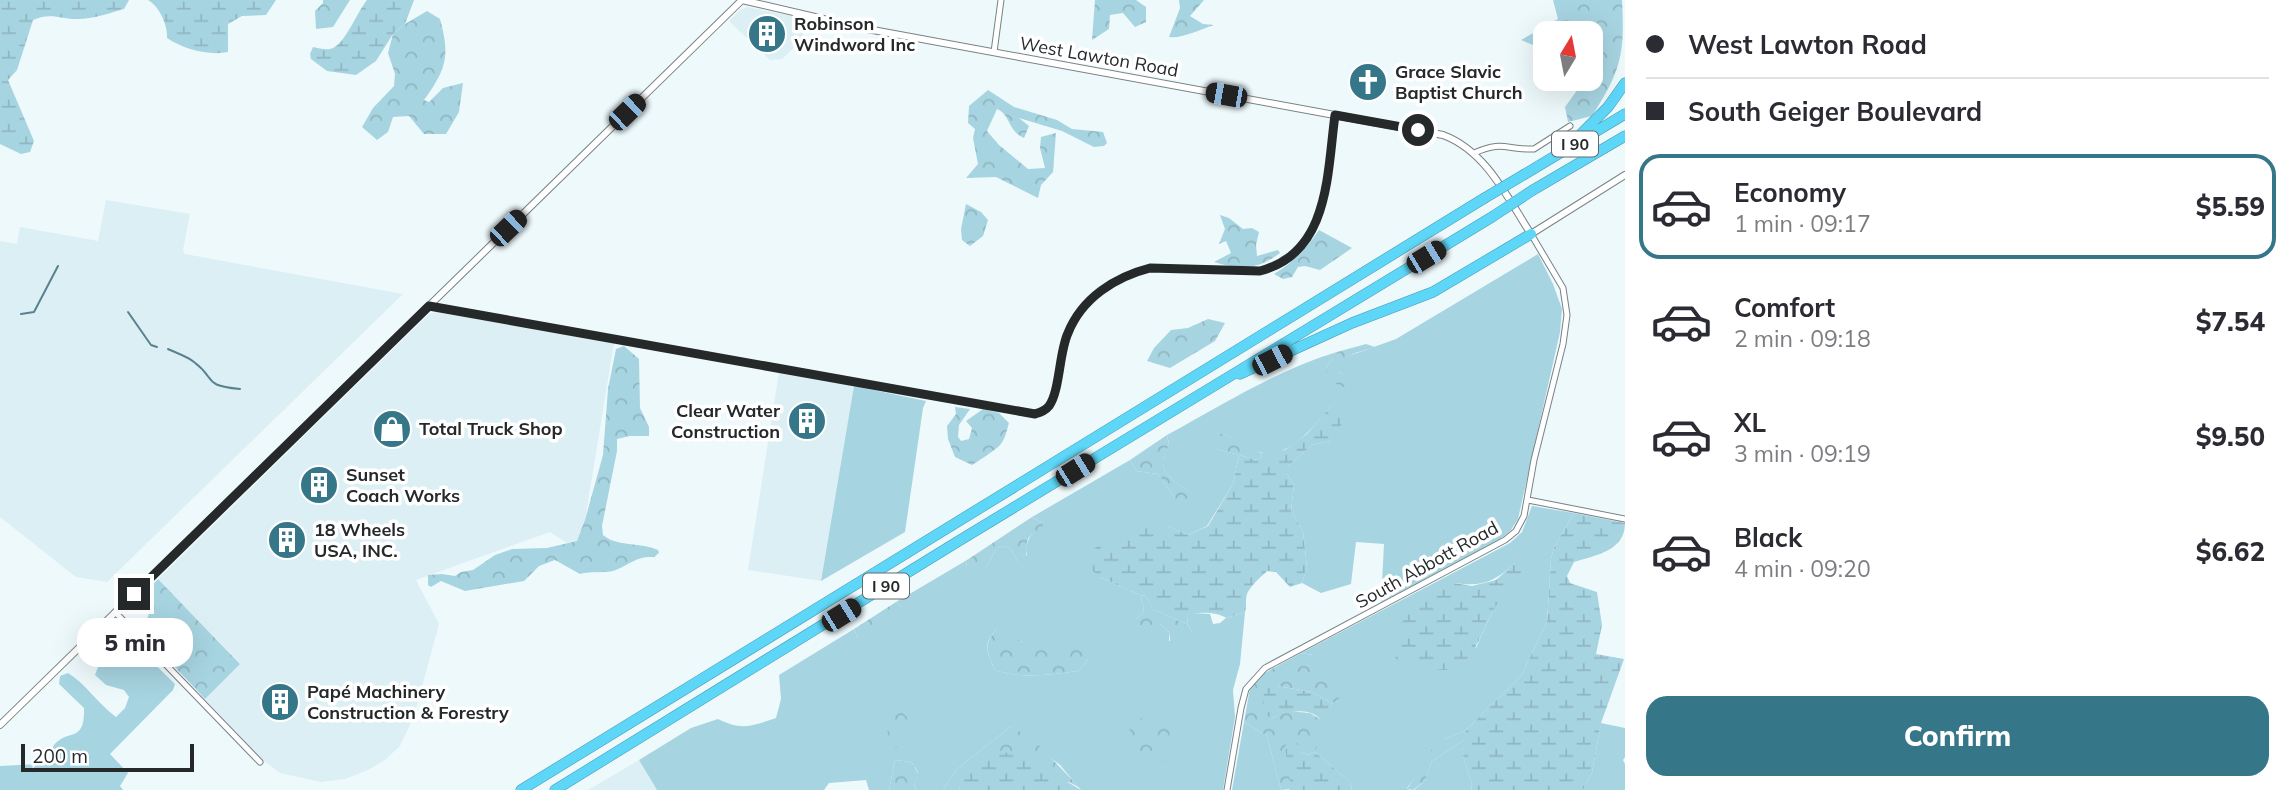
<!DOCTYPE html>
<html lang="en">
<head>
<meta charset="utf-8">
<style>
	body { margin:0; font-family:Mulish,sans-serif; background:#f7f7f7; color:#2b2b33; height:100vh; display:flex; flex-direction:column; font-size:26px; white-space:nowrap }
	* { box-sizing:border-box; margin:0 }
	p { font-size:23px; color:#7c7c81 }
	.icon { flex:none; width:38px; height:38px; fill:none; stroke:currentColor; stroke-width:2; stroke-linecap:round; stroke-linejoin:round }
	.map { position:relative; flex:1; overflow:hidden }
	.side { display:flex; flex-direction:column; background:#fff; width:665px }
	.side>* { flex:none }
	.guide { display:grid; align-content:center; height:154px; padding:0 21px; background:#fff }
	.needle { width:46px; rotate:10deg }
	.tools { position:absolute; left:1533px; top:21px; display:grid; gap:14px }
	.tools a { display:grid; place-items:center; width:70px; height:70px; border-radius:14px; background:#fff; box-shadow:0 7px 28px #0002; font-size:35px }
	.scale { position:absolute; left:21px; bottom:18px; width:173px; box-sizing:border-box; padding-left:7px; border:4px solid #25292a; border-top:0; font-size:19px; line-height:24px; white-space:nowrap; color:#25292a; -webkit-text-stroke:5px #fff; paint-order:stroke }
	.end { position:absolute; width:32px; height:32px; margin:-16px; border:9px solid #25292a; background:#fff; box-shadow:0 0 0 4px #fff }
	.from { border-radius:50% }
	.bubble { position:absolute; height:49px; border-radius:21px; background:#fff; box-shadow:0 7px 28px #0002; font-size:23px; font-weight:800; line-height:49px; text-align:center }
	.car { position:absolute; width:21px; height:42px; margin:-21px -10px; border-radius:9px; box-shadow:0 0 5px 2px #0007; background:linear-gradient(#222 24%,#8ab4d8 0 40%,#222 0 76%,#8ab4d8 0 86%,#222 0) }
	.guide b { display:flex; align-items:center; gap:24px; height:66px; font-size:26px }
	.guide b+b { border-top:2px solid #e1e1e2 }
	.guide i { width:18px; height:18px; background:#2b2b33 }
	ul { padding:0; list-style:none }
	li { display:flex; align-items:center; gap:21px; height:105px; margin:0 14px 10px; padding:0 7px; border:4px solid transparent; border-radius:21px }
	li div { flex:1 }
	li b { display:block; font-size:26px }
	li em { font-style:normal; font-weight:800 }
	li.active { border-color:#357688 }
	li>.icon { width:63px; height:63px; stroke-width:1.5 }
	.cta { display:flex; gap:14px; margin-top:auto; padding:14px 21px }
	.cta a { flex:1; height:80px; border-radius:21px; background:#357688; color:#fff; font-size:28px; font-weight:800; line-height:80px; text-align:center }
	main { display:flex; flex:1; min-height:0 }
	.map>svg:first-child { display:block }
</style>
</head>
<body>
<main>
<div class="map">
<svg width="1625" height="790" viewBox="0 0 1625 790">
	<defs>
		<pattern id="forest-crowns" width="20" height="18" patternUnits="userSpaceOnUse" patternTransform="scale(1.75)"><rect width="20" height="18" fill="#a7d4e1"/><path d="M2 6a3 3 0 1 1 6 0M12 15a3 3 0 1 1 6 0" fill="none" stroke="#90b6c1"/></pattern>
		<pattern id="wetland-marsh" width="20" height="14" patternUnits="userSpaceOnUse" patternTransform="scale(1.75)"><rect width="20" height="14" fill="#a7d4e1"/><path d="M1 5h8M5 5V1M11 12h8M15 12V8" fill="none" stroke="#90b6c1"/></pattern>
	</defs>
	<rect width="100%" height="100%" fill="#eef9fc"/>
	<path fill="#dceff5" d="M747,7L807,19L803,39L782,59L770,60L729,21L740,10Z
		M106,200L190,214L183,250L185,254L403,294L107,582L76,577L0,517V241L17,244L20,227L98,241Z
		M437,312L614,343L585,520L577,541L567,543L550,532L416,580L439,624L414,716L400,746L385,760L368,770L345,779L321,782L280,773L263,760L205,699L240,663L158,579L429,314Z
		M779,372L854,386L821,581L748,570Z
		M639,760L657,790H588Z"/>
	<path fill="#a7d4e1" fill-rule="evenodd" d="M1538,254L1553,284L1562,309L1560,332L1518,519L1511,530L1499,540L1381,602L1384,544L1356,542L1351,584L1321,593L1302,583L1307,567L1303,531L1291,511L1294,485L1287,474V467L1312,445L1331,441V406C1315,425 1288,461 1259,452C1247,448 1235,440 1224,434L1217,449L1239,455L1233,484L1207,526L1188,535L1168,526L1100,577L1142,596L1141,602L1144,606L1143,613L1136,619L1160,624L1169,632V641L1192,632L1188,625L1187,616L1192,613L1210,614L1213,624L1220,623L1226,618L1245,612L1240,664L1233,690L1235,717L1223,790H1081L1060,765L1010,727L957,769L943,790H917L914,786L918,772L911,762L895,760L889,790H869L866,780L829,783L824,790H657L639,760L691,728L718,719C742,731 751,726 776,718L781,699L779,675L854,629L858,639L902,607L896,602L967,560L966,568L987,566L997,548L1006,546L1012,551L1018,562L1027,555C1025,539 1031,534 1043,523L1032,517L1130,460L1136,471L1158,474L1175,498L1190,491C1169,479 1154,469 1169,444L1167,435C1222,405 1277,370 1337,352L1326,368L1346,376L1338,372V364L1343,358L1396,339ZM996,630L1023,642L1088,659L1079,671C1051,674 1022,680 995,670C987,652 982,645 996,630Z
		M854,386L926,401L923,408L905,532L821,581Z
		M1532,506L1574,513L1554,547L1551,559L1547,622L1521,676L1466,730L1445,739L1407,788L1409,790H1352L1350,782L1315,752L1332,703L1338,701L1313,655L1301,653L1510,543L1522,532ZM1515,563C1503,592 1488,619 1476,648L1454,583C1483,587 1494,582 1515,563Z
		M117,628L126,630L128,638L175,684L173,690L110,754L128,773L120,786L123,790H0V766L39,764L49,761C51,756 51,749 54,745C68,728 85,744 84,708L59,684L60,676L68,673C87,685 98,704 116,717L125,708L129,697L124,690L106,685L95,675C98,666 102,660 106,651C110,643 110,636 117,628Z
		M1244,722L1267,736L1281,790H1232Z
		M1601,723L1625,728V757L1623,760L1625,764V790H1583L1592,773Z
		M1465,739L1462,752L1472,785L1471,790H1414L1425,781L1432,761Z"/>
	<path fill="url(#forest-crowns)" d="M323,0H350L333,27L316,29L315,11L323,3Z
		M1095,0H1136L1146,7V22L1135,27L1123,13L1110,15L1109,29L1092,40Z
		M1179,0H1204L1190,16L1203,24L1214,25C1201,29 1182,39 1169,37L1180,8Z
		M1553,0H1622C1625,54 1621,71 1592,116L1568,122L1565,107L1578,89V79H1591V33H1545V50L1521,40L1558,19Z
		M427,11L440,19C450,56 447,68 424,100L429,102L443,88L463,83L459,112L446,134H424L409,116L393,117L388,132L377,140L362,127L373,108L394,86L395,74L388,53L393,34L405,24Z
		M988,90L1014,107L1057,120L1072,129L1103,132L1107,143L1104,146L1094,147L1062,131L1019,118L1029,126L1024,138C1007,130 1011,115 997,109L987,131L999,145L1028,169L1045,168L1040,148L1041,137L1056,133L1053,172L1041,185L1038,198L996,177L966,178L978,164L973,138L975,129L968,123L969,106Z
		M966,204L981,212L988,220L983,236L970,246L962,240L961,229Z
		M1220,215L1229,218L1243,229L1252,228L1259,232L1256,245L1257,256L1278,250L1280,253C1258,270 1240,270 1214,262L1231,253L1226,241L1219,244L1225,229Z
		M1319,230L1352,248L1320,270L1305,266L1298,267L1292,277L1283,279L1274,274C1294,262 1306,249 1319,230Z
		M1208,319L1225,323L1215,341L1170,368L1147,361L1154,348L1171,330L1188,328Z
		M1366,344L1375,347C1361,352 1339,354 1338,372L1346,376L1359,373L1361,380L1357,386L1341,387L1328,379L1326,368L1337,352Z
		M624,346L639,359L640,408L649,427V436H630L617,439V451L602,526L603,535C617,547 641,542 658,550L659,553L654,557C635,556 630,565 613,571C606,573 591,571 580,574L555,560L539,566L524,581L465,591L441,581L431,587L428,585V575L442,574L455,576L461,572L473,570L495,555L512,549L547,548L577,541L585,520L603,455L608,389L616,349Z
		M955,407L970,409L959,425L958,437L961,441L969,439L972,428L966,421L983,409L999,413L1009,423C1007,429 1005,440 1000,445C997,449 977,462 972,465L955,457L948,439L947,426L956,414Z
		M1216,434H1224L1261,453L1262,457L1257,460L1217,449L1212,441Z
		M1167,435L1169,445C1154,469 1169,479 1190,491V497L1185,501L1175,498L1158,474L1136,471L1130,460Z
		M1032,517L1043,523V528C1018,539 1032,544 1024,562H1018L1012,551L1006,546L997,548L987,566L973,572L966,568L967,560Z
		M158,579L240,664L205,699L142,632V626C159,604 140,606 146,593C148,588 155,583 158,579Z
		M1145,595L1153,609L1188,625L1192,632L1190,642L1178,648L1171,646L1169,632L1160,624L1149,629L1136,624V619L1143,613L1144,606L1141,602L1142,596Z
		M896,602L902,607L899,615L870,640L858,639L854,629Z
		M997,629L1023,642L1073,640L1088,648V659L1079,671C1051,674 1022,680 995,670C987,652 982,645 997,629Z
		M1301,653L1313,655L1318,661L1340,694L1338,701L1332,703L1312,692L1277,686L1272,718L1287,711L1310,713L1323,721L1325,728L1315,752L1308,755L1301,752L1291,789L1281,790L1267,736L1244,722L1250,688L1261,675Z
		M895,706L907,717V730L895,750L891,747L884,715L888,709Z
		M1137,718L1147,719L1153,728H1168L1175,736V751L1163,761L1140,755L1129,728Z
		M1010,727L1030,736L1080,788L1069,782L962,778L959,790H943L957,769Z
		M1466,730L1465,739L1432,761L1425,781L1413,790L1407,789L1417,774L1416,762L1445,739Z
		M895,760L911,762L918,773L914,786L917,790H889Z"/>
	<path fill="url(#wetland-marsh)" d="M0,0H129L124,9C110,13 93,19 78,19C60,19 51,12 33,20L17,70L8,80L34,141L30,152L21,154L0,144Z
		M148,0H276L266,15L242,16L228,24V52C209,56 183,49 167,38C168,25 159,6 148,0Z
		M367,0H414L405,24L393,34L376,61L356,75L327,71L311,59L310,54L313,47C318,48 325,50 330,49C344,47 357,12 367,0Z
		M1343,403L1347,416L1331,441L1312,445L1287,467V474L1294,485L1291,511L1303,531L1307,567L1302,583L1290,587L1276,572L1267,571C1261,577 1250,586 1247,594C1245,600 1247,606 1245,612L1226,618C1218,612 1195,611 1187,616L1188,625L1153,609L1145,595L1142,596L1100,577L1088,567L1093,549L1132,529L1168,526L1188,535L1208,526L1233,484L1239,455L1257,460L1262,457L1261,453L1285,450L1307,434L1331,406Z
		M1574,513L1625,523C1625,551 1596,555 1574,562L1567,576L1570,583L1597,592L1602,625L1596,654L1624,659L1601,723L1592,773L1583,790H1471L1472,785L1462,752L1466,730L1521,676L1547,622L1551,559L1554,547Z
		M1524,561L1531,569C1525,586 1511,586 1501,599C1483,619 1478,667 1445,670C1435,671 1408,662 1396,660L1393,649L1402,622L1420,602L1454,583L1472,586L1496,580L1515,563Z
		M1277,686L1312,692L1332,703L1325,728C1318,705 1289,710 1272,718L1265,715L1263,697L1266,689Z
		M1291,740L1297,741L1301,752L1308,755L1315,752L1350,782L1352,790H1289L1291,788L1285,746Z
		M1009,752L1029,759L1081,790H959C960,786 960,782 962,778C970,763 994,756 1009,752Z"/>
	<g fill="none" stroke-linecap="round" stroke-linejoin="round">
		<path stroke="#59828e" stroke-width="2" d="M128,312L151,345L157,347
			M21,314L34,312L58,266
			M168,349C176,353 187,356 194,362C218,380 201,385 240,389"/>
		<defs>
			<path id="minor" d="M994,52L1001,0
				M1474,153C1503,140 1506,150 1534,149L1570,126
				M429,306L1035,414C1041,412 1045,411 1049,406C1060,391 1060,352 1068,333C1082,298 1115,277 1150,268L1260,271C1330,254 1327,172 1335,115
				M1528,500L1625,519
				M115,612L260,762
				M1227,790L1241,708L1246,689L1265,668L1505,540L1516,531L1524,516L1534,460L1563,344L1567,315L1563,288L1531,234"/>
			<path id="tertiary" d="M742,0L862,28L1443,135C1486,151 1507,197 1531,234L1625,175
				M0,725L742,0"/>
			<path id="motorway" d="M1575,140L1608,107L1625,83
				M1525,174L1625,114
				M1533,190L1625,136
				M1240,374L1352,323L1433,292L1531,234
				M521,790L1483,199
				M555,790L957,542L1492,217"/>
		</defs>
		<use href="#minor" stroke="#798285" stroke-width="7"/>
		<use href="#tertiary" stroke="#798285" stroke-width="8"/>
		<use href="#motorway" stroke="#4a99af" stroke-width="11"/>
		<use href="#minor" stroke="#fff" stroke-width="5"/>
		<use href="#tertiary" stroke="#fff" stroke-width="6"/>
		<use href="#motorway" stroke="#5ed6f7" stroke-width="10"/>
		<defs>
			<path id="motorway-bridge" d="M1483,199L1525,174
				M1492,217L1533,190"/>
		</defs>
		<use href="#motorway-bridge" stroke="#4a99af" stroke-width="11" stroke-linecap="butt"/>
		<use href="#motorway-bridge" stroke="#5ed6f7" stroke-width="10"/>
	</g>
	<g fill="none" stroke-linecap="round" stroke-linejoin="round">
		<path stroke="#25292a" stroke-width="9" d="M134,594L429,306L1035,414C1041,412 1045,411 1049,406C1060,391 1059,352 1068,333C1082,298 1115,277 1150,268L1260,271C1330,253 1327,173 1335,115L1418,130"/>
	</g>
	<defs>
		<symbol id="building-disc" viewBox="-11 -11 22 22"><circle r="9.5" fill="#357688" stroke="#fff"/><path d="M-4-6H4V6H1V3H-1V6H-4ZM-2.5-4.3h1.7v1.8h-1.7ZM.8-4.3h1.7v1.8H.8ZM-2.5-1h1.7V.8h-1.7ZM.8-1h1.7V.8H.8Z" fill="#fff"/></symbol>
		<symbol id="church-disc" viewBox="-11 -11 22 22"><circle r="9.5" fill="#357688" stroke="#fff"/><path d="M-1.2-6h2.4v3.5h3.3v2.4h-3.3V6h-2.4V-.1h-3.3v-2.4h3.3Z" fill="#fff"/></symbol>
		<symbol id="shop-disc" viewBox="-11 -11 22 22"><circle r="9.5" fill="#357688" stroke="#fff"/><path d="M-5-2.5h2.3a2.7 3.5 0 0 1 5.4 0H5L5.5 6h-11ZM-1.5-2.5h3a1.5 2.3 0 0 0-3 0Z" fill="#fff"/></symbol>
	</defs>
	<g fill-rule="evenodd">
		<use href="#building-disc" x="745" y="12" width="44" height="44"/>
		<use href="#church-disc" x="1346" y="60" width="44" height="44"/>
		<use href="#building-disc" x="785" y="399" width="44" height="44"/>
		<use href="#shop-disc" x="370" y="407" width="44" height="44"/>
		<use href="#building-disc" x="297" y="463" width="44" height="44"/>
		<use href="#building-disc" x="265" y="518" width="44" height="44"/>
		<use href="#building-disc" x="258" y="680" width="44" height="44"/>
	</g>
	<g text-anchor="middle" stroke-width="7" stroke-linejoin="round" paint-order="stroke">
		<g fill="#fff" stroke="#66696a" stroke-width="2">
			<rect x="1552" y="131.5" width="46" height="25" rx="5"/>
			<rect x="863" y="573.5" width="46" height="25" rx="5"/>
		</g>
		<g font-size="16" font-weight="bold" fill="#25292a">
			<text x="1575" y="150">I 90</text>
			<text x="886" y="592">I 90</text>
		</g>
		<g font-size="18" font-weight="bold" fill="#25292a" stroke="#fff" text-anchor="start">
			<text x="794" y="30">Robinson<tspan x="794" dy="21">Windword Inc</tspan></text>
			<text x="1395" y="78">Grace Slavic<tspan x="1395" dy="21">Baptist Church</tspan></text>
			<text x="780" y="417" text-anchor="end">Clear Water<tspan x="780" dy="21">Construction</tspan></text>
			<text x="419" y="435">Total Truck Shop</text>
			<text x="346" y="481">Sunset<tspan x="346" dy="21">Coach Works</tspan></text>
			<text x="314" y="536">18 Wheels<tspan x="314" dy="21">USA, INC.</tspan></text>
			<text x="307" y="698">Papé Machinery<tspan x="307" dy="21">Construction &amp; Forestry</tspan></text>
		</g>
		<g font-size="18" fill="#25292a" stroke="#fff">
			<text transform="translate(1099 57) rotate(10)" y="6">West Lawton Road</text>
			<text transform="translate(1427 565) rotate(-29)" y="6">South Abbott Road</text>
		</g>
	</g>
</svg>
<div class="tools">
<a><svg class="needle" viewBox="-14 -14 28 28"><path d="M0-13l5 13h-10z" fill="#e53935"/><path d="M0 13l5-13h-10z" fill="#7c7c81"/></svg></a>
</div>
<div class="scale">200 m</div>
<i class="end from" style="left:1418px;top:130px"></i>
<i class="end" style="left:134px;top:594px"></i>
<div class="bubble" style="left:77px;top:618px;width:116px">5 min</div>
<i class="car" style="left:1226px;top:95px;rotate:280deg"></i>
<i class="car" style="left:627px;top:112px;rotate:46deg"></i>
<i class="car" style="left:508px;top:228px;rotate:46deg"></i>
<i class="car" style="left:1426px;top:257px;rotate:59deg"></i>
<i class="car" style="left:1272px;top:360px;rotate:63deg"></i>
<i class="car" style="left:1075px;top:470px;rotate:58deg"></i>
<i class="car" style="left:841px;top:615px;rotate:58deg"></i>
</div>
<section class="side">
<div class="guide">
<b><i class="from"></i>West Lawton Road</b>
<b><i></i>South Geiger Boulevard</b>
</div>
<ul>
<li class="active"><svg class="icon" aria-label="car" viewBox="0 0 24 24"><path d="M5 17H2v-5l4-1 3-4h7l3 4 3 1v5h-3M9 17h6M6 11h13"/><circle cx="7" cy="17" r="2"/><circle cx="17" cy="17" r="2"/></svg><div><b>Economy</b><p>1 min · 09:17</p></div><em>$5.59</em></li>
<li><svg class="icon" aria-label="car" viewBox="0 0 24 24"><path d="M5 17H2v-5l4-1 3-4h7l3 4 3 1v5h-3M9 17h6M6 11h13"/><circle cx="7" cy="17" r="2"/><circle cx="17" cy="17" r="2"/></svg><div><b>Comfort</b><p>2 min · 09:18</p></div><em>$7.54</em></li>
<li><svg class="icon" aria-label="car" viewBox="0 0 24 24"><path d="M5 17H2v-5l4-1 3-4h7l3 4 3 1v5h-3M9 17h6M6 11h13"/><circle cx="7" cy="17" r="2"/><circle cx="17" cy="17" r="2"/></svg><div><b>XL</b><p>3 min · 09:19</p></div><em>$9.50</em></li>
<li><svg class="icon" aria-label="car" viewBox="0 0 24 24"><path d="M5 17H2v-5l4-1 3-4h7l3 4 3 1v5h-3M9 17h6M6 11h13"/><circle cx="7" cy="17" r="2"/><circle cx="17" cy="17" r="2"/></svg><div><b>Black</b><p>4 min · 09:20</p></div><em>$6.62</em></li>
</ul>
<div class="cta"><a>Confirm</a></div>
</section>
</main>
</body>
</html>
